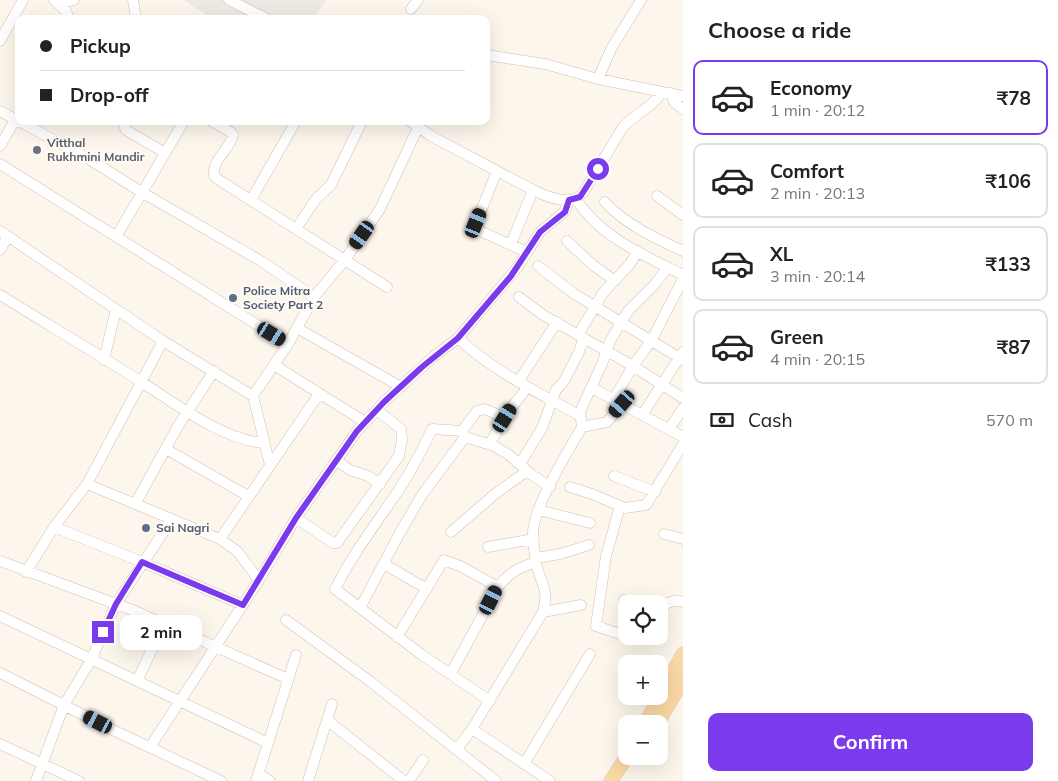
<!DOCTYPE html>
<html lang="en">
<head>
<meta charset="utf-8">
<style>
	body { margin:0; font-family:Mulish,sans-serif; background:#f2f2f2; color:#222; height:100vh; display:flex; flex-direction:column; font-size:19px; white-space:nowrap }
	* { box-sizing:border-box; margin:0 }
	p { font-size:16px; color:#767676 }
	.icon { flex:none; width:28px; height:28px; fill:none; stroke:currentColor; stroke-width:2; stroke-linecap:round; stroke-linejoin:round }
	.map { position:relative; flex:1; overflow:hidden }
	.sheet { display:flex; flex-direction:column; background:#fff; width:375px }
	.sheet>* { flex:none }
	.hud { position:absolute; left:15px; top:15px; width:475px; height:110px; border-radius:10px; box-shadow:0 5px 20px #0002; display:grid; align-content:center; height:110px; padding:0 25px; background:#fff }
	.controls { position:absolute; left:618px; top:595px; display:grid; gap:10px }
	.controls a { display:grid; place-items:center; width:50px; height:50px; border-radius:10px; background:#fff; box-shadow:0 5px 20px #0002; font-size:25px }
	.end { position:absolute; width:22px; height:22px; margin:-11px; border:6px solid #7c3aed; background:#fff; box-shadow:0 0 0 2px #fff }
	.from { border-radius:50% }
	.bubble { position:absolute; height:35px; border-radius:10px; background:#fff; box-shadow:0 5px 20px #0002; font-size:16px; font-weight:700; line-height:35px; text-align:center }
	.car { position:absolute; width:15px; height:30px; margin:-15px -8px; border-radius:6px; box-shadow:0 0 4px 1px #0007; background:linear-gradient(#222 24%,#8ab4d8 0 40%,#222 0 76%,#8ab4d8 0 86%,#222 0) }
	.hud b { display:flex; align-items:center; gap:18px; height:48px; font-size:19px }
	.hud b+b { border-top:1px solid #e0e0e0 }
	.hud i { width:12px; height:12px; background:#222 }
	ul { padding:0; list-style:none }
	li { display:flex; align-items:center; gap:15px; height:75px; margin:0 10px 8px; padding:0 15px; border:2px solid #e0e0e0; border-radius:10px }
	li div { flex:1 }
	li b { display:block; font-size:19px }
	li em { font-style:normal; font-weight:700 }
	li.on { border-color:#7c3aed }
	li>.icon { width:45px; height:45px; stroke-width:1.5 }
	h2 { padding:0 25px; font-size:22px; line-height:60px }
	.pay { display:flex; align-items:center; gap:12px; height:55px; padding:0 25px; font-size:19px }
	.pay p { margin-inline-start:auto }
	.action { display:flex; gap:10px; margin-top:auto; padding:10px 25px }
	.action a { flex:1; height:58px; border-radius:10px; background:#7c3aed; color:#fff; font-size:20px; font-weight:700; line-height:58px; text-align:center }
	main { display:flex; flex:1; min-height:0 }
	.map>svg:first-child { display:block }
</style>
</head>
<body>
<main>
<div class="map">
<svg width="683" height="781" viewBox="0 0 683 781">
	<rect width="100%" height="100%" fill="#fdf6ec"/>
	<path fill="#efe9e4" d="M184,0H326L314,19H212Z"/>
	<g fill="none" stroke-linecap="round" stroke-linejoin="round">
		<defs>
			<path id="minor" d="M54,0L66,11L69,19
				M133,0L136,19
				M229,0L267,19
				M59,4L74,0
				M411,9L418,0
				M0,41L23,0
				M486,55L545,64L598,79L683,96
				M598,79L611,49L641,0
				M671,93L674,102L683,109
				M0,111L84,156L143,193L261,261L314,297
				M126,121L125,128L126,130L165,153
				M211,121L232,133L233,135C230,150 212,159 214,175L216,178L387,287
				M410,121L431,136L533,190C547,197 571,207 583,193L623,127C635,114 653,107 662,92
				M0,146L15,120
				M0,164L288,344
				M497,171L476,223L480,231L527,252
				M657,196L683,215
				M576,199C599,236 645,256 683,275
				M251,200L296,121
				M605,202C626,225 655,238 683,251
				M296,229L316,199L331,185L362,121
				M0,231L163,341L253,396L288,344L314,297L344,261L380,209L421,121
				M116,237L184,121
				M567,241L593,265L615,281
				M511,244L533,190
				M0,250L8,236
				M538,266L573,293L683,360
				M0,295C47,324 96,353 143,383C176,404 223,440 264,443
				M519,297L543,315L633,366L683,398
				M297,328L401,387
				M578,335L603,293L630,264L638,251
				M458,338C494,372 538,392 580,416
				M104,360L116,309
				M274,365L365,422
				M518,382L557,322
				M592,388L683,437
				M253,396L270,465
				M613,400L633,366L651,341L683,279
				M642,415L683,352
				M582,427L580,412L602,364L610,341L628,311L655,284L667,268
				M669,429L683,408
				M462,431L477,411L485,409L505,418
				M490,443L511,408L527,388
				M166,449L248,496
				M336,460L350,470L368,476L380,484
				M520,464L542,428L553,398L556,390L564,381L579,352L583,339
				M614,476L655,492
				M87,484L220,539L237,551L259,580
				M570,487L592,494L625,508L646,505L683,444
				M135,504L178,426L214,371
				M538,510L590,523
				M296,518L333,543H337L399,456L402,440L401,429L377,410
				M54,527L142,562L243,605
				M451,532L495,494L527,471
				M664,534L683,539
				M220,539L319,394
				M488,547L534,539
				M536,558L560,554L589,545
				M0,561L135,611L288,679
				M384,564L427,589
				M26,572L54,527L87,484L163,341
				M624,600L636,604
				M659,605C670,605 671,598 683,602
				M360,608L402,529L422,495L465,437
				M543,612L581,605
				M0,616L268,743
				M286,620L371,682L496,781
				M617,633L596,626L606,556L620,506
				M397,637L444,560L462,567L498,587
				M0,673L115,731L221,781
				M451,673L498,587C510,572 518,568 536,562
				M137,681L164,624
				M490,701L422,655L335,589C352,555 375,525 396,494C410,474 421,452 432,429L462,431L465,437L494,446L509,455L532,475L550,487
				M327,720L404,781
				M472,729L550,781
				M0,744L79,781
				M150,747L259,580L296,518L357,431L384,402L433,357L458,338L517,268L540,232L565,211L569,200
				M457,749L472,729L543,612C549,590 542,586 537,567C535,557 533,542 533,532C534,506 568,451 582,427L607,422L622,405
				M524,764L590,654
				M259,774L270,781
				M36,781L64,705L91,660L116,604L172,519
				M256,781L296,655
				M308,781L332,704
				M409,781L423,760"/>
			<path id="major" d="M645,724L683,654
				M657,724L683,680
				M611,781L627,756"/>
		</defs>
		<use href="#minor" stroke="#d1beb0" stroke-width="11"/>
		<use href="#major" stroke="#dad1cd" stroke-width="15"/>
		<use href="#minor" stroke="#fff" stroke-width="10"/>
		<use href="#major" stroke="#fbd9a5" stroke-width="14"/>
	</g>
	<g fill="none" stroke-linecap="round" stroke-linejoin="round">
		<path stroke="#7c3aed" stroke-width="6" d="M103,632L116,604L142,562L243,605L296,518L357,431L384,402L422,367L458,338L511,276L540,232L565,212L569,200L580,197L598,169"/>
	</g>
	<circle fill="#6b7280" stroke="#fffaf3" stroke-width="2" cx="37" cy="150" r="5"/>
	<g fill="#5c6f8a" stroke="#fffaf3" stroke-width="2">
		<circle cx="233" cy="298" r="5"/>
		<circle cx="146" cy="528" r="5"/>
	</g>
	<g text-anchor="middle" stroke-width="4.5" stroke-linejoin="round" paint-order="stroke">
		<g font-size="12" font-weight="bold" fill="#5b616d" stroke="#fffaf3" text-anchor="start">
			<text x="47" y="147">Vitthal<tspan x="47" dy="14">Rukhmini Mandir</tspan></text>
		</g>
		<g font-size="12" font-weight="bold" fill="#4e5e75" stroke="#fffaf3" text-anchor="start">
			<text x="243" y="295">Police Mitra<tspan x="243" dy="14">Society Part 2</tspan></text>
			<text x="156" y="532">Sai Nagri</text>
		</g>
	</g>
</svg>
<div class="controls">
<a><svg class="icon" aria-label="locate" viewBox="0 0 24 24"><circle cx="12" cy="12" r="6"/><path d="M12 2v4M12 18v4M2 12h4M18 12h4"/></svg></a>
<a>+</a>
<a>−</a>
</div>
<i class="end from" style="left:598px;top:169px"></i>
<i class="end" style="left:103px;top:632px"></i>
<div class="bubble" style="left:120px;top:615px;width:82px">2 min</div>
<i class="car" style="left:476px;top:223px;rotate:22deg"></i>
<i class="car" style="left:362px;top:235px;rotate:215deg"></i>
<i class="car" style="left:272px;top:334px;rotate:121deg"></i>
<i class="car" style="left:622px;top:404px;rotate:221deg"></i>
<i class="car" style="left:505px;top:418px;rotate:32deg"></i>
<i class="car" style="left:491px;top:600px;rotate:27deg"></i>
<i class="car" style="left:98px;top:722px;rotate:297deg"></i>
<div class="hud">
<b><i class="from"></i>Pickup</b>
<b><i></i>Drop-off</b>
</div>
</div>
<section class="sheet">
<h2>Choose a ride</h2>
<ul>
<li class="on"><svg class="icon" aria-label="car" viewBox="0 0 24 24"><path d="M5 17H2v-5l4-1 3-4h7l3 4 3 1v5h-3M9 17h6M6 11h13"/><circle cx="7" cy="17" r="2"/><circle cx="17" cy="17" r="2"/></svg><div><b>Economy</b><p>1 min · 20:12</p></div><em>₹78</em></li>
<li><svg class="icon" aria-label="car" viewBox="0 0 24 24"><path d="M5 17H2v-5l4-1 3-4h7l3 4 3 1v5h-3M9 17h6M6 11h13"/><circle cx="7" cy="17" r="2"/><circle cx="17" cy="17" r="2"/></svg><div><b>Comfort</b><p>2 min · 20:13</p></div><em>₹106</em></li>
<li><svg class="icon" aria-label="car" viewBox="0 0 24 24"><path d="M5 17H2v-5l4-1 3-4h7l3 4 3 1v5h-3M9 17h6M6 11h13"/><circle cx="7" cy="17" r="2"/><circle cx="17" cy="17" r="2"/></svg><div><b>XL</b><p>3 min · 20:14</p></div><em>₹133</em></li>
<li><svg class="icon" aria-label="car" viewBox="0 0 24 24"><path d="M5 17H2v-5l4-1 3-4h7l3 4 3 1v5h-3M9 17h6M6 11h13"/><circle cx="7" cy="17" r="2"/><circle cx="17" cy="17" r="2"/></svg><div><b>Green</b><p>4 min · 20:15</p></div><em>₹87</em></li>
</ul>
<div class="pay"><svg class="icon" aria-label="cash" viewBox="0 0 24 24"><path d="M3 7h18v10H3z"/><circle cx="12" cy="12" r="2"/></svg>Cash<p>570 m</p></div>
<div class="action"><a>Confirm</a></div>
</section>
</main>
</body>
</html>
